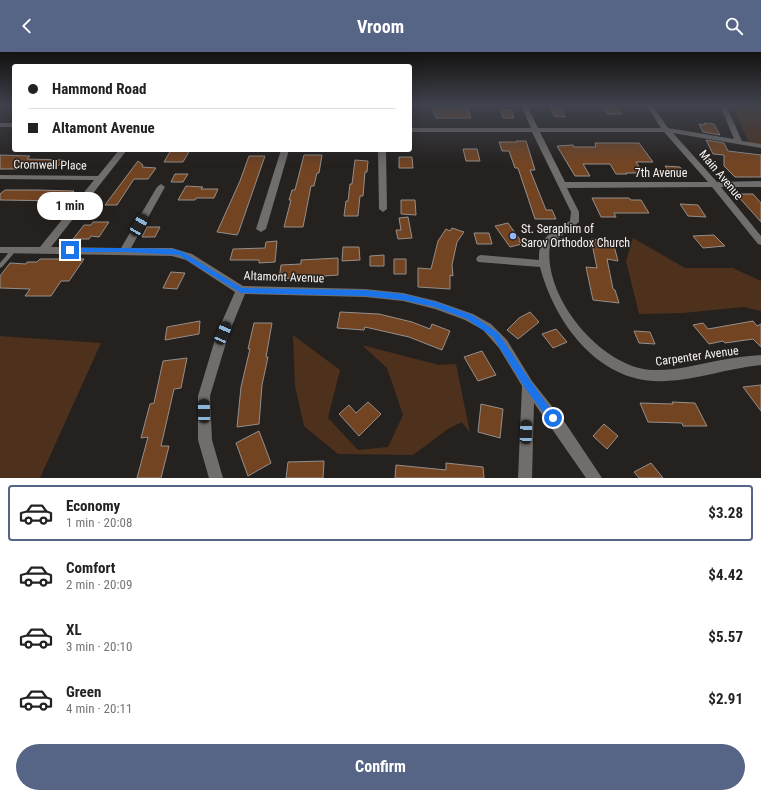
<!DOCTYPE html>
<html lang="en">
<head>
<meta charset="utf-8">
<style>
	body { margin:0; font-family:"Roboto Condensed",sans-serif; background:#f2f2f2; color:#222; height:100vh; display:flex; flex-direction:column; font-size:15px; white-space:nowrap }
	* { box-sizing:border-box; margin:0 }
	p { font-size:13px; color:#767676 }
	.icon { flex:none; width:22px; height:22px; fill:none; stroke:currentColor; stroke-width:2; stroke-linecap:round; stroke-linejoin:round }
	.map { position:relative; height:426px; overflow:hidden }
	.sheet { display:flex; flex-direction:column; background:#fff; flex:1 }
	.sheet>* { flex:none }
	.top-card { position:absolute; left:12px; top:12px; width:400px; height:88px; border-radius:4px; box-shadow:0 4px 16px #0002; display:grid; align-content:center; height:88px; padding:0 16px; background:#fff }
	.end { position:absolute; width:18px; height:18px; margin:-9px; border:5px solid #1a73e8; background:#fff; box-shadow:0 0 0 2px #fff }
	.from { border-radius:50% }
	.bubble { position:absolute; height:28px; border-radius:14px; background:#fff; box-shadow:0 4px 16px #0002; font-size:13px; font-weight:700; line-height:28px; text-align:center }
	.car { position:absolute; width:12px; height:24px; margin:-12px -6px; border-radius:5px; box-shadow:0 0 3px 1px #0007; background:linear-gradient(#222 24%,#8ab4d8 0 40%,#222 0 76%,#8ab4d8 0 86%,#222 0) }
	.top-card b { display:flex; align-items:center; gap:14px; height:38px; font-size:15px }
	.top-card b+b { border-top:1px solid #e0e0e0 }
	.top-card i { width:10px; height:10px; background:#222 }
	ul { padding:7px 0 0; list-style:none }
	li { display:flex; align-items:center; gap:12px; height:56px; margin:0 8px 6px; padding:0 8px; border:2px solid transparent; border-radius:4px }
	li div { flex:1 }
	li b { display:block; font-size:15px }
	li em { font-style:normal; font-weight:700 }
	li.active { border-color:#566585 }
	li>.icon { width:36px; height:36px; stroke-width:1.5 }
	.primary-button { display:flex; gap:8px; margin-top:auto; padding:8px 16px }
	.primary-button a { flex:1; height:46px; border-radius:24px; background:#566585; color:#fff; font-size:16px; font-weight:700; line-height:46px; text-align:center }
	header { display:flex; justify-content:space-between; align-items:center; height:52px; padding:0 16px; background:#566585; color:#fff; font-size:18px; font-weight:700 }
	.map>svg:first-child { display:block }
</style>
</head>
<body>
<header><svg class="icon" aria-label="back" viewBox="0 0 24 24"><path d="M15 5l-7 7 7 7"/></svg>Vroom<svg class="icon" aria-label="search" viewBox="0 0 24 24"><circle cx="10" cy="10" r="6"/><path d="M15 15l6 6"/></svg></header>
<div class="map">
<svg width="761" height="426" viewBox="0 0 761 426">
	<rect width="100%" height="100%" fill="#25211f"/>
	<path fill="#4d311d" d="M732,53L761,54V93L749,91Z
		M633,186L685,216H733L761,229V259L744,255L683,261L639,262L626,209Z
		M293,283L340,318L328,366L358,398L388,395L403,363L387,316L362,293L439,313L456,312L470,381L462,370L448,377L413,403L338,402L304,374L295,334Z
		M0,284L101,291L40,426H0Z"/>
	<path fill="#734422" stroke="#938f8c" d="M601,53H614L621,62H608Z
		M444,56H467L471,66H436L433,57Z
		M551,56H561L565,65L554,64Z
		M500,57L511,58L514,66H503Z
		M704,71L714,72L720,83L703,80L699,72L705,73Z
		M706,88L724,91L728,99L761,103V125H735L724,114V103L713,102Z
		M516,89H526L535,118H530L546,158H552L556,167H535L518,116H515L509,99H502L499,90H517Z
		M595,91H639L653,110H636L643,121H626L627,122H616L610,112H583L590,124H575L557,94L573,93L574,95H596Z
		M463,97H477L480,109H466Z
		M171,98H190L183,110H164Z
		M0,103L30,104L27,107L64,108L56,116L18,115L16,117H0Z
		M304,103H322L319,121H317L314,134H311L303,175H284L291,148H289L292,138H295Z
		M249,104H265L239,179L237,183L217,180L240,129Z
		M399,105H412L413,116H399Z
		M355,108L368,109L367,120H365L363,144H360L358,164H344L346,149H348L350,132H352Z
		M138,109L143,113L142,115L156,116L148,127H134L117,153H105Z
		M665,114L680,115L686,124L671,123Z
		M175,122H188L183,130H171Z
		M186,134L203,135L201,137H218L214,146H196L195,148H178Z
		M5,138H37L74,139L65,149L0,148V142Z
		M736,142H753L761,151V170Z
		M592,146H629L631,148H641L649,161H614L616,165H601Z
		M401,148H415L416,163L401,162Z
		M680,152L698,153L706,165L688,164Z
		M408,165L412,186L398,187L396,178H401L399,166Z
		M93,170H109L99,185L91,184L89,187H73L84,173H91Z
		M508,171L521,189H519L522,192L510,195L495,174Z
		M147,175H160L155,185H142Z
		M452,176L464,180L457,190L452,213L453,224L450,223V237L418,235V216L431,217L438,189L446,177L450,179Z
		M474,181H489L492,192H477Z
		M714,183L725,194L703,196L693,184Z
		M591,187L613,190L618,209L607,207L613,237L615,238L619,251L593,248L586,215L597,216Z
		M277,189L275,210L259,211V208H230L233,197L265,196L266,190Z
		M343,195H359L360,208L342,209Z
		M384,203V214H370V204Z
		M338,206V223L279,227L281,213L301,212V208Z
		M40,207H84L69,229H61L51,244H25L30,237L0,236V224L10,211L26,212L27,210H37Z
		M394,207H406V222H394Z
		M171,220L185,221L177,237L163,236Z
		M340,260L379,262L412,270L430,277L432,272L450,279L442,298L409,285L365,275L364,278L337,276Z
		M530,260L539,270L518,287L507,278L519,266Z
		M200,269L199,282L165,288L167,275Z
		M753,269L757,274L761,272V295L753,287L725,291L723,289L709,292L693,273L703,271L708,277Z
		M254,271H272L266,305H268L262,333L259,372L237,375L241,335L250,297H248Z
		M556,277L567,290L553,296L542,282Z
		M634,279L650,280L655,292L639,291Z
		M482,299L496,323L478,329L464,305Z
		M187,306L181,336L174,337L161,394H169L161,426H137L148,385L141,386L150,352L154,351L163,309Z
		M761,333V359L743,335Z
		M368,350L381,362L359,384L339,362L349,353L356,361Z
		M672,350L695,351L707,374H683L682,371L648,370L640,351L673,352Z
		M481,352L503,357L500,386L478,380Z
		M604,372L618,384L607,397L593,384Z
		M259,379L271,411L248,424L236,391Z
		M324,409L323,426H286L288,410Z
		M446,411L483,415L484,426H395L396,413L446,418Z
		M651,411L663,426H639L634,420Z"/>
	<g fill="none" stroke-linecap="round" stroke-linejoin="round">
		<path fill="#706e6d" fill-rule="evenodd" d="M13,197L15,198V200L2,215L0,216V211L11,198Z"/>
		<path fill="#706e6d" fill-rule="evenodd" d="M521,53H527L538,76H661L646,53H652L668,76L734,87L720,53H726L742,89L761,92V96L673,81L717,130L761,129V135H721L761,184V193L758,192L712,135L567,136L579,160V170L550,193C542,244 601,316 653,318C674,319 695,313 716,309C731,306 746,304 761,303V313C729,316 697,328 665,329C600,333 555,272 540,215L478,210L476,207L478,204L481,203L539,208C538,184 552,181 570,169L571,160L532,80H410V76H531ZM540,80H664L708,130H565Z
			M0,71H14V75H0Z
			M119,98H127L51,195L121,196L157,135L161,132L165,135L131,196H172L192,202L243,234L365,237L403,241L436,249L473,262L491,272L507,288L532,329L566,372L602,426H586L534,351L532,426H518L522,334L499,296L483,278L465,268L435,257L403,249L365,245L245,242L229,281L210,344L212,388L223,426H209L198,388V344L217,281L235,240L186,208L172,204L0,201V195H40L94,128L0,127V123L98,124Z
			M281,98H289L266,177L261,180L256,177Z
			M378,98H386L387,157L383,160L379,157Z"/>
	</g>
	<linearGradient id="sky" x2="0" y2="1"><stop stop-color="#141211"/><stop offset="0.47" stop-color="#40434d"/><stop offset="1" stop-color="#40434d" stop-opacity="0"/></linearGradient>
	<rect width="761" height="113" fill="url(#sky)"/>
	<path fill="#1a73e8" d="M70,196H125L172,197L181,199L242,236L365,238L403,242L436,250L472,263L498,281L531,330L557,366L556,369L553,370L550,369L525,336L493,285L467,267L435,255L403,248L365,244L241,241L179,203L125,200H70L67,198Z"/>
	<circle fill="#95b6fd" stroke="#25211f" stroke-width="1.5" cx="513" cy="184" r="4"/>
	<g text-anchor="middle" stroke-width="3" stroke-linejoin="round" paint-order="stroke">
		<g font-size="12" fill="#f6f3f2" stroke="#25211f">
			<text transform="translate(50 113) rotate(1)" y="4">Cromwell Place</text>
			<text x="661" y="125">7th Avenue</text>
			<text transform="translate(721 123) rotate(50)" y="4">Main Avenue</text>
			<text transform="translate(284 225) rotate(2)" y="4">Altamont Avenue</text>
			<text transform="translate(697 304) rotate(-8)" y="4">Carpenter Avenue</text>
		</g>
		<g font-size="12" fill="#f6f3f2" stroke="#25211f" text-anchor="start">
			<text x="521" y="181">St. Seraphim of<tspan x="521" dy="14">Sarov Orthodox Church</tspan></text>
		</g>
	</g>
</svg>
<i class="end from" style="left:553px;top:366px"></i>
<i class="end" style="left:70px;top:198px"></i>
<div class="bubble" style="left:37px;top:140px;width:66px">1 min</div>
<i class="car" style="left:139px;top:173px;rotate:30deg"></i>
<i class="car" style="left:223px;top:281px;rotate:23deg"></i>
<i class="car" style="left:204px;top:359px;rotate:359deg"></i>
<i class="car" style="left:526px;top:380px;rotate:2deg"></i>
<div class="top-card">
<b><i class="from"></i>Hammond Road</b>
<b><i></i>Altamont Avenue</b>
</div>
</div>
<section class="sheet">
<ul>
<li class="active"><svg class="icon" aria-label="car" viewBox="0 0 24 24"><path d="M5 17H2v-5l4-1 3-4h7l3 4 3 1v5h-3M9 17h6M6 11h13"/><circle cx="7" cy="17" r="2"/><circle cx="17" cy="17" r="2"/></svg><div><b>Economy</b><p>1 min · 20:08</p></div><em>$3.28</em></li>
<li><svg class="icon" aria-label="car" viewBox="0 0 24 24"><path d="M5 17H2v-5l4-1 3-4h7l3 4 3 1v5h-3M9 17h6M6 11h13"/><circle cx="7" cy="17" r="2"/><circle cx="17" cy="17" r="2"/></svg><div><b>Comfort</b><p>2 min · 20:09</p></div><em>$4.42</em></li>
<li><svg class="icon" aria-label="car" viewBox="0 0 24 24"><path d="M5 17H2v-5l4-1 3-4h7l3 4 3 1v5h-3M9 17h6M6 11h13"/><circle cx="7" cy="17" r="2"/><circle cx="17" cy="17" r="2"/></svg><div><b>XL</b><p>3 min · 20:10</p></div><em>$5.57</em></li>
<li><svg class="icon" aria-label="car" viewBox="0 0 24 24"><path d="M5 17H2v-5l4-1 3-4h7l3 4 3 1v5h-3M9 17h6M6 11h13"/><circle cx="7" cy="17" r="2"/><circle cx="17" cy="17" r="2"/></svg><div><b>Green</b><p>4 min · 20:11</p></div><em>$2.91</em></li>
</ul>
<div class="primary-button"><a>Confirm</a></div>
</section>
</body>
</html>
